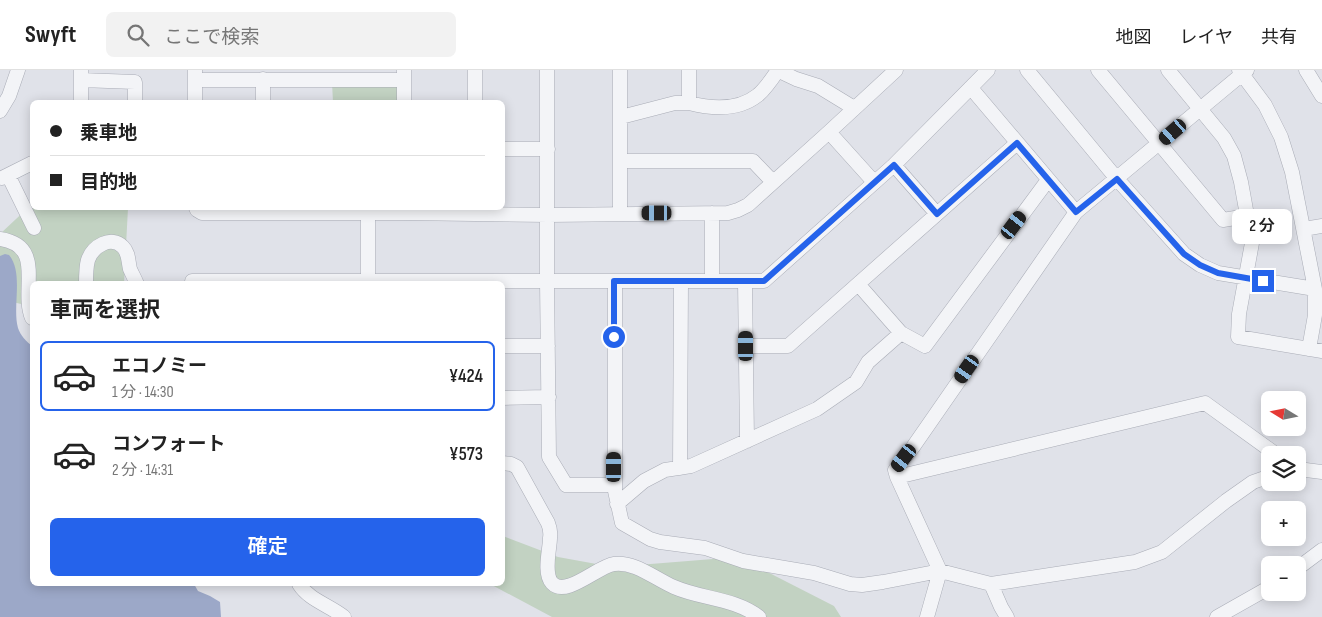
<!DOCTYPE html>
<html lang="ja">
<head>
<meta charset="utf-8">
<style>
	body { margin:0; font-family:"Sofia Sans Condensed","Noto Sans JP",sans-serif; background:#f2f2f2; color:#222; height:100vh; display:flex; flex-direction:column; font-size:19px; white-space:nowrap }
	* { box-sizing:border-box; margin:0 }
	p { font-size:16px; color:#767676 }
	.icon { flex:none; width:28px; height:28px; fill:none; stroke:currentColor; stroke-width:2; stroke-linecap:round; stroke-linejoin:round }
	.map { position:relative; flex:1; overflow:hidden }
	.side { position:absolute; left:30px; top:211px; width:475px; height:305px; display:flex; flex-direction:column; background:#fff; border-radius:8px; box-shadow:0 2px 12px #0003 }
	.side>* { flex:none }
	.guide { position:absolute; left:30px; top:30px; width:475px; height:110px; border-radius:8px; box-shadow:0 2px 12px #0003; display:grid; align-content:center; height:110px; padding:0 20px; background:#fff }
	.needle { width:32px; rotate:280deg }
	.buttons { position:absolute; left:1261px; top:321px; display:grid; gap:10px }
	.buttons a { display:grid; place-items:center; width:45px; height:45px; border-radius:8px; background:#fff; box-shadow:0 2px 12px #0003; font-size:25px }
	.end { position:absolute; width:22px; height:22px; margin:-11px; border:6px solid #2563eb; background:#fff; box-shadow:0 0 0 2px #fff }
	.from { border-radius:50% }
	.bubble { position:absolute; height:35px; border-radius:8px; background:#fff; box-shadow:0 2px 12px #0003; font-size:16px; font-weight:600; line-height:35px; text-align:center }
	.car { position:absolute; width:15px; height:30px; margin:-15px -8px; border-radius:6px; box-shadow:0 0 4px 1px #0007; background:linear-gradient(#222 24%,#8ab4d8 0 40%,#222 0 76%,#8ab4d8 0 86%,#222 0) }
	.guide b { display:flex; align-items:center; gap:18px; height:48px; font-size:19px }
	.guide b+b { border-top:1px solid #e0e0e0 }
	.guide i { width:12px; height:12px; background:#222 }
	ul { padding:0; list-style:none }
	li { display:flex; align-items:center; gap:15px; height:70px; margin:0 10px 8px; padding:0 10px; border:2px solid transparent; border-radius:8px }
	li div { flex:1 }
	li b { display:block; font-size:19px }
	li em { font-style:normal; font-weight:600 }
	li.selected { border-color:#2563eb }
	li>.icon { width:45px; height:45px; stroke-width:1.5 }
	h2 { padding:0 20px; font-size:22px; line-height:60px }
	.cta { display:flex; gap:10px; margin-top:auto; padding:10px 20px }
	.cta a { flex:1; height:58px; border-radius:8px; background:#2563eb; color:#fff; font-size:20px; font-weight:600; line-height:58px; text-align:center }
	header { display:flex; align-items:center; gap:30px; box-sizing:border-box; height:70px; padding:0 25px; background:#fff; border-bottom:1px solid #e0e0e0 }
	header strong { font-size:24px }
	nav { display:flex; gap:28px; margin-inline-start:auto; font-size:18px }
	.search { width:350px; height:45px; background:#f2f2f2; display:flex; align-items:center; gap:12px; box-sizing:border-box; padding:0 18px; border-radius:8px; color:#767676; font-size:19px }
	.map>svg:first-child { display:block }
</style>
</head>
<body>
<header>
<strong>Swyft</strong>
<div class="search"><svg class="icon" aria-label="search" viewBox="0 0 24 24"><circle cx="10" cy="10" r="6"/><path d="M15 15l6 6"/></svg>ここで検索</div>
<nav><a>地図</a><a>レイヤ</a><a>共有</a></nav>
</header>
<div class="map">
<svg width="1322" height="547" viewBox="0 0 1322 547">
	<rect width="100%" height="100%" fill="#e0e2e9"/>
	<path fill="#c2d2c2" d="M332,13L399,16V32H333Z
		M32,134V138H128L124,214H32V239L21,234L0,229V164Z
		M503,466L558,487L613,497L738,487L834,536L841,547H552L490,514H502Z"/>
	<path fill="#9ca8c8" d="M5,184L9,185C24,203 12,237 18,258C20,265 27,272 32,276V514H194L198,521L210,526L220,532L221,547H0V186Z"/>
	<g fill="none" stroke-linecap="round" stroke-linejoin="round">
		<defs>
			<path id="minor" d="M81,0V10L135,12V32
				M475,0V32
				M547,0V211L549,387L566,415H615
				M777,0L796,9L818,16L854,38
				M1027,0L1117,109L1184,184L1200,195L1218,203L1315,219
				M1098,0L1223,150L1247,146
				M1168,0L1224,68L1234,86L1241,112L1252,173L1239,244L1238,267L1322,281
				M1239,0L1265,35L1281,67L1292,102L1315,219V245L1309,279
				M1306,0L1322,26
				M263,9V32
				M195,10H404
				M971,18L1076,142
				M81,32V10
				M195,32V0
				M404,32V0
				M689,33C712,39 738,41 758,25C766,18 772,9 778,0
				M0,41L9,26L18,0
				M621,47L675,33H689V0
				M829,62L874,112
				M502,79H548
				M620,91H753L773,112
				M894,95L937,144
				M8,105L34,158
				M2,108L32,93
				M196,138L197,140L202,143H403L548,145L728,143L738,140L748,135L829,62L896,0
				M368,143V210
				M712,143V210
				M620,144V0
				M1304,159L1322,156
				M0,169C46,176 20,219 32,248
				M615,211V421L622,453L650,469L660,472L705,478L743,491L814,503L850,514L862,515L883,512L940,501L991,514L1135,492L1162,482L1226,431L1253,412L1270,406
				M745,211L747,371
				M86,214C86,206 86,197 88,190C93,176 111,165 123,177C129,183 128,191 130,199C132,204 135,209 137,214
				M192,214V211H764L894,95L988,0
				M858,214L901,263L925,276L1048,110
				M502,276H548
				M746,276H788L1017,73
				M502,328L549,327
				M502,393L511,394L517,397L548,453C550,458 551,462 550,468C550,479 543,503 552,513C566,528 598,496 614,494C635,491 655,509 674,517C701,529 735,528 759,547
				M680,398L681,211
				M1298,399L1322,402
				M897,407L1205,333L1277,385
				M617,434L644,411L665,400L691,396L817,339L856,312L868,292L901,263
				M1298,498L1322,480
				M299,514C309,530 329,535 344,547
				M991,514L1001,537L1007,547
				M927,547L940,501L897,407L895,400L913,377L1076,142L1247,0
				M1217,547L1270,517"/>
		</defs>
		<use href="#minor" stroke="#a9acb6" stroke-width="15"/>
		<use href="#minor" stroke="#f3f4f7" stroke-width="14"/>
	</g>
	<g fill="none" stroke-linecap="round" stroke-linejoin="round">
		<path stroke="#2563eb" stroke-width="6" d="M614,267V211H764L894,95L937,144L1017,73L1076,142L1117,109L1184,184L1200,195L1218,203L1263,211"/>
	</g>
</svg>
<div class="buttons">
<a><svg class="needle" viewBox="-14 -14 28 28"><path d="M0-13l5 13h-10z" fill="#e53935"/><path d="M0 13l5-13h-10z" fill="#767676"/></svg></a>
<a><svg class="icon" aria-label="layers" viewBox="0 0 24 24"><path d="M12 4l9 5-9 5-9-5zM3 14l9 5 9-5"/></svg></a>
<a>+</a>
<a>−</a>
</div>
<i class="end from" style="left:614px;top:267px"></i>
<i class="end" style="left:1263px;top:211px"></i>
<div class="bubble" style="left:1232px;top:139px;width:60px">2 分</div>
<i class="car" style="left:1173px;top:62px;rotate:229deg"></i>
<i class="car" style="left:657px;top:143px;rotate:270deg"></i>
<i class="car" style="left:1014px;top:155px;rotate:37deg"></i>
<i class="car" style="left:746px;top:276px;rotate:0deg"></i>
<i class="car" style="left:967px;top:299px;rotate:215deg"></i>
<i class="car" style="left:904px;top:388px;rotate:217deg"></i>
<i class="car" style="left:614px;top:397px;rotate:0deg"></i>
<div class="guide">
<b><i class="from"></i>乗車地</b>
<b><i></i>目的地</b>
</div>
<section class="side">
<h2>車両を選択</h2>
<ul>
<li class="selected"><svg class="icon" aria-label="car" viewBox="0 0 24 24"><path d="M5 17H2v-5l4-1 3-4h7l3 4 3 1v5h-3M9 17h6M6 11h13"/><circle cx="7" cy="17" r="2"/><circle cx="17" cy="17" r="2"/></svg><div><b>エコノミー</b><p>1 分 · 14:30</p></div><em>¥424</em></li>
<li><svg class="icon" aria-label="car" viewBox="0 0 24 24"><path d="M5 17H2v-5l4-1 3-4h7l3 4 3 1v5h-3M9 17h6M6 11h13"/><circle cx="7" cy="17" r="2"/><circle cx="17" cy="17" r="2"/></svg><div><b>コンフォート</b><p>2 分 · 14:31</p></div><em>¥573</em></li>
</ul>
<div class="cta"><a>確定</a></div>
</section>
</div>
</body>
</html>
